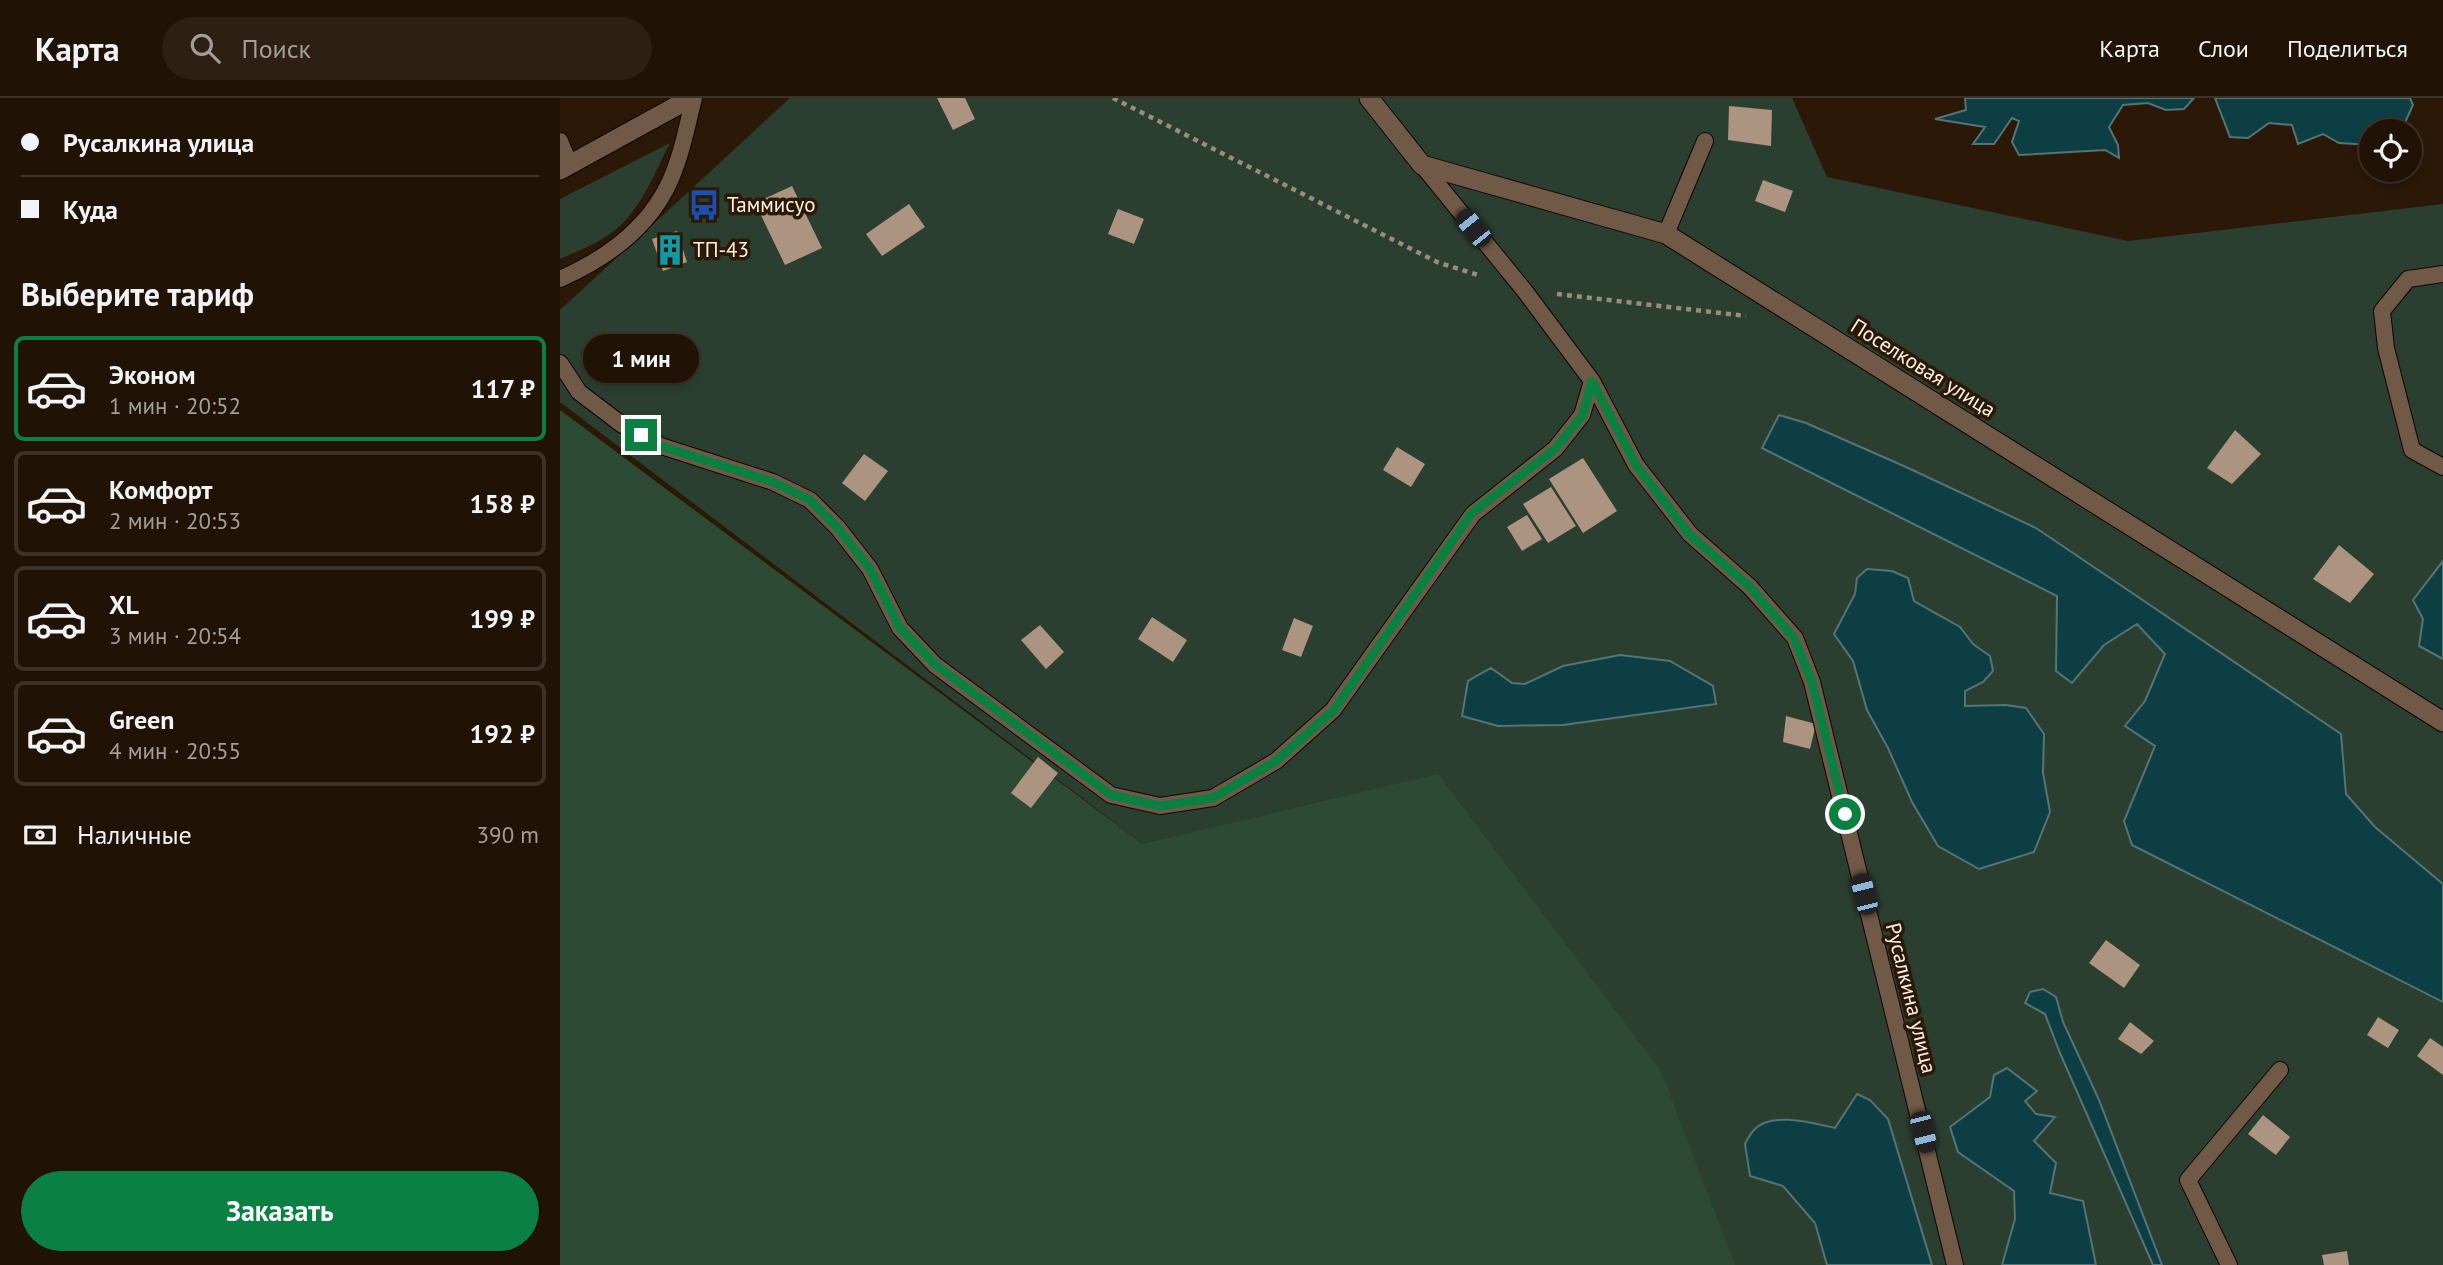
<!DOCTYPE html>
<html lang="ru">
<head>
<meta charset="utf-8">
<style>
	body { margin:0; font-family:"PT Sans",sans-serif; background:#2d2013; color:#f1f3f6; height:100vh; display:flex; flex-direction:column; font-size:26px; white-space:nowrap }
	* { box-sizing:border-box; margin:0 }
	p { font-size:23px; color:#a29e9a }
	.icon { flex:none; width:38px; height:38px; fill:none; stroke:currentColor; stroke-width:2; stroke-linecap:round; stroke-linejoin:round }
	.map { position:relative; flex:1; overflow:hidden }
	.details { display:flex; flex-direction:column; background:#201205; width:560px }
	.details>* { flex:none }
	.guide { display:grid; align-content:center; height:154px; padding:0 21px; background:#201205 }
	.controls { position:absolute; left:1799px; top:21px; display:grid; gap:14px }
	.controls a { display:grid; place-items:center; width:63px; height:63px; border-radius:50%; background:#201205; box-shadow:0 4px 10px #0003,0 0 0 2px #3d3227; font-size:35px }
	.end { position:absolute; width:32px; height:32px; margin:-16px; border:9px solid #0b8043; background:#fff; box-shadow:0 0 0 4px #fff }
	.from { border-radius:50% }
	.bubble { position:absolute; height:49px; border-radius:24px; background:#201205; box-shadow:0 4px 10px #0003,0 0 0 2px #3d3227; font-size:23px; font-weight:600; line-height:49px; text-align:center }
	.car { position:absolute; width:21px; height:42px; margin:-21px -10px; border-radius:9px; box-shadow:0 0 5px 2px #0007; background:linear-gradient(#222 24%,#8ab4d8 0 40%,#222 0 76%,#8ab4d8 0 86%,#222 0) }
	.guide b { display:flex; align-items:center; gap:24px; height:66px; font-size:26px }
	.guide b+b { border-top:2px solid #3d3227 }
	.guide i { width:18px; height:18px; background:#f1f3f6 }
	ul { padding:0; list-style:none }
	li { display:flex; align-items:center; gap:21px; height:105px; margin:0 14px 10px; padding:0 7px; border:4px solid #3d3227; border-radius:10px }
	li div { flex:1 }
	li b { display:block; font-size:26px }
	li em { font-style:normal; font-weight:600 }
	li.active { border-color:#0b8043 }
	li>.icon { width:63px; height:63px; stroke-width:1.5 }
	h2 { padding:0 21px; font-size:32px; line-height:84px }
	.pay { display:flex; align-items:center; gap:18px; height:77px; padding:0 21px; font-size:26px }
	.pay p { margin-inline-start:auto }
	.primary-button { display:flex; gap:14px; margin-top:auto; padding:14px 21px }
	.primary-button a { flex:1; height:80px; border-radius:42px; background:#0b8043; color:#fff; font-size:28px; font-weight:600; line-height:80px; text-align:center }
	header { display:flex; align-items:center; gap:42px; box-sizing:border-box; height:98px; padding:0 35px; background:#201205; border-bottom:2px solid #3d3227 }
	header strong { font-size:33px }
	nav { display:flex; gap:38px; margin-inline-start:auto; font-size:24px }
	.search { width:490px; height:63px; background:#2d2013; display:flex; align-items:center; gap:18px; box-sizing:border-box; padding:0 24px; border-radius:38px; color:#a29e9a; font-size:26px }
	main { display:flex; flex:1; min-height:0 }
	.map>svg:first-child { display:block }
</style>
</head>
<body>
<header>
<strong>Карта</strong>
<div class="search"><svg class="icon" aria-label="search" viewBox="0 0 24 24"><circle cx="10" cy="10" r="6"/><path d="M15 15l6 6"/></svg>Поиск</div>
<nav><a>Карта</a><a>Слои</a><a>Поделиться</a></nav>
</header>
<main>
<section class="details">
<div class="guide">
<b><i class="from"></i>Русалкина улица</b>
<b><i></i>Куда</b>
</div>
<h2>Выберите тариф</h2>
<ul>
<li class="active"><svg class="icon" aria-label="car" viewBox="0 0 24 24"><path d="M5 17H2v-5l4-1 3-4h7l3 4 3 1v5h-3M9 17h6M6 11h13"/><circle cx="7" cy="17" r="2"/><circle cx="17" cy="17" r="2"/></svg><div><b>Эконом</b><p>1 мин · 20:52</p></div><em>117 ₽</em></li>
<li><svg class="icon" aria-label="car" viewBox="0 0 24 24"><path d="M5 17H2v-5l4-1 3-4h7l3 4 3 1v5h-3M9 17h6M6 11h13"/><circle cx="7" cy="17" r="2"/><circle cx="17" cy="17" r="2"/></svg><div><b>Комфорт</b><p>2 мин · 20:53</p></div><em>158 ₽</em></li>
<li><svg class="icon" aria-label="car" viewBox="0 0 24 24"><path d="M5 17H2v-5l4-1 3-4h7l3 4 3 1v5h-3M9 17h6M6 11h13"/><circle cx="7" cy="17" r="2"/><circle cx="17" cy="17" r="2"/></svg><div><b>XL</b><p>3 мин · 20:54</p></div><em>199 ₽</em></li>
<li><svg class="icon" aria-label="car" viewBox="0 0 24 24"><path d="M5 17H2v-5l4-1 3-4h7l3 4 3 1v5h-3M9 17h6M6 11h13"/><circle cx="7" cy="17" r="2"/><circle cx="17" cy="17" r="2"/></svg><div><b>Green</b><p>4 мин · 20:55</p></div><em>192 ₽</em></li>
</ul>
<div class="pay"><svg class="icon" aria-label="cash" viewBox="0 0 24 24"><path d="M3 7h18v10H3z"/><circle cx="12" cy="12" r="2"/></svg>Наличные<p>390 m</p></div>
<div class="primary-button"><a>Заказать</a></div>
</section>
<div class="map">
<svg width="1883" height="1167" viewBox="0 0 1883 1167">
	<rect width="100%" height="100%" fill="#2b1807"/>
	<path fill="#2b3f30" d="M230,0H1232L1267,79L1568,143L1883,106V1167H994L918,1000L0,304V212Z
		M110,45C96,72 84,104 62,126C46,142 21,152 0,161V101Z"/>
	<path fill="#2c4a34" d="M0,312L583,746L878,676L1101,973L1175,1167H0Z"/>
	<path fill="#0c3e44" stroke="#557475" stroke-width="2" d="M1405,0H1634L1624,11L1606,12L1588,5L1563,7L1549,29L1558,47L1559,60L1545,52L1459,57L1452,44L1459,23L1452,20L1434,46H1413L1425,29L1375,21L1406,12Z
		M1655,0H1850L1853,7L1842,31L1811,33V47L1779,45L1763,36L1738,46L1732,27L1709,25L1688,40L1670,39Z
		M1219,317L1246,325L1346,369L1476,430L1781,636L1786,696L1815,729L1883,786V904L1572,747L1564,723L1595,648L1565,628L1585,603L1605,556L1577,526L1544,547L1512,585L1496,573L1497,498L1202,350Z
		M1883,463V561L1859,548L1863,521L1853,502Z
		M1307,471L1332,473L1348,480L1354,503L1400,529L1413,546L1430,558L1433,573L1423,584L1405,593V608L1446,607L1466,610L1484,636L1483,675L1490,714L1474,754L1419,771L1378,748L1352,704L1328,650L1307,612L1293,563L1274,536L1295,496L1297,480Z
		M1060,557L1110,563L1153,588L1156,606L1003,627L938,628L902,618L908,583L931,570L952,585L965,586L1003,568Z
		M1483,891L1496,899L1503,924L1539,1002L1602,1167H1593L1500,955L1485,916L1465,905L1470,894Z
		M1447,970L1477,993L1465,1003L1476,1016L1495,1019L1474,1043L1496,1065L1490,1095L1523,1103L1536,1167H1442L1455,1121L1454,1093L1398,1054L1390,1029L1430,999L1434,977Z
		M1297,996L1310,1002L1328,1021L1372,1167H1267L1255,1125L1223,1088L1190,1078L1185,1046C1187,1042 1190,1036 1194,1032C1211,1013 1253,1025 1275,1030Z"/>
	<path fill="#ad9480" d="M377,0H405L415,21L393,32Z
		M1169,8L1212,12L1211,48L1168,42Z
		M1203,82L1233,93L1225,114L1195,103Z
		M232,88L262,150L225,167L195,105Z
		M349,106L365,129L322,158L306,136Z
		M558,111L584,121L574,146L548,136Z
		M117,133L127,164L103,173L92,141Z
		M1675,332L1701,356L1672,386L1647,370Z
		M837,349L865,366L851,389L823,372Z
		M304,356L328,373L305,403L282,385Z
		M1023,360L1057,413L1023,435L989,381Z
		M991,389L1016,428L988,445L963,406Z
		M967,417L982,441L962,453L947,429Z
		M1779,447L1814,476L1790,505L1753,481Z
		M592,519L627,542L613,564L578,541Z
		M734,520L753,528L741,559L722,552Z
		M480,527L504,554L486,571L461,542Z
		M1226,618L1256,626L1250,651L1223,644Z
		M478,659L498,675L471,710L451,695Z
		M1546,842L1580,867L1564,890L1529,865Z
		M1818,919L1839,932L1828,950L1807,937Z
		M1570,924L1594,943L1581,956L1558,941Z
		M1870,940L1883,949V977L1857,958Z
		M1703,1017L1730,1039L1716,1057L1688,1036Z
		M1787,1153L1789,1167H1764L1762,1157Z"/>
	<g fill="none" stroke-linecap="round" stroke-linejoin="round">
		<defs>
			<path id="service" d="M0,43L10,67
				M862,67L964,192L1032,283L1076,367L1130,436L1190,489L1235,540L1252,584L1395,1167
				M1106,136L1145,43
				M1883,176L1848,181L1822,213L1826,250L1852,352L1883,369
				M0,181C45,161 89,130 110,83C122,56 127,28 134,0
				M0,265L19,294L61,326L101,348L213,384L250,402L278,430L310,471L340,530L375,567L551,697L600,708L653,700L716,663L773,612L913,416L995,351L1022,317L1032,283
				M1669,1167L1628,1082L1720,972"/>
			<path id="minor" d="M809,0L862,67L1106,136L1883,624
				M0,72L131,0"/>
		</defs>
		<use href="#service" stroke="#130400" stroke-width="18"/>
		<use href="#minor" stroke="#130400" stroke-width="21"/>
		<path stroke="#9b8b7d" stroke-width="4.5" stroke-dasharray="5 5" stroke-linecap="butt" d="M553,0L877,164L921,178
			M997,196L1186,218"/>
		<use href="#service" stroke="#705946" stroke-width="16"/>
		<use href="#minor" stroke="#705946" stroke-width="19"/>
	</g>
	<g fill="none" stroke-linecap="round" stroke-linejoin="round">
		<path stroke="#0b8043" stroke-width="9" d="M81,337L101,348L213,384L250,402L278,430L310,471L340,530L376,567L551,697L600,708L653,700L716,663L774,612L912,415L995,351L1023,317L1032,283L1076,367L1129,436L1190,489L1234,540L1252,584L1285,716"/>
	</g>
	<defs>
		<symbol id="bus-bare" viewBox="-9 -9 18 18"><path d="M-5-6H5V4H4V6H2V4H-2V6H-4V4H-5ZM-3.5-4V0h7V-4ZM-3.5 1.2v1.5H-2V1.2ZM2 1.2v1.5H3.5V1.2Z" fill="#1a4fb4" stroke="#2b1807" stroke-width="2.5" paint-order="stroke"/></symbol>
		<symbol id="building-bare" viewBox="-9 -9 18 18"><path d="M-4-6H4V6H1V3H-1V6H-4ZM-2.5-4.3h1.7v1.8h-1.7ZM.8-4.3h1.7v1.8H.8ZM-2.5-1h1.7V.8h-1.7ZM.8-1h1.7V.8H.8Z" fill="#0f9aa8" stroke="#2b1807" stroke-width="2.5" paint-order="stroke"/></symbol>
	</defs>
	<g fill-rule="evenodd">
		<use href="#bus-bare" x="122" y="85" width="44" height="44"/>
		<use href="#building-bare" x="88" y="130" width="44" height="44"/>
	</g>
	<g text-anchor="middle" stroke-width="7" stroke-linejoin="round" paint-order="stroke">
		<g font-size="21" fill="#fef1e6" stroke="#2b1807" text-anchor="start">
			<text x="167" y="114">Таммисуо</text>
			<text x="133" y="159">ТП-43</text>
		</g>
		<g font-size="21" fill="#fef1e6" stroke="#2b1807">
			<text transform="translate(1363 270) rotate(32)" y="7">Поселковая улица</text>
			<text transform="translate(1351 900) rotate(76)" y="7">Русалкина улица</text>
		</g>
	</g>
</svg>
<div class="controls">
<a><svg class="icon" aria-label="locate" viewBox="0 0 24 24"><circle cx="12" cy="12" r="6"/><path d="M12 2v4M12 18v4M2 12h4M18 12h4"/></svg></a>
</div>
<i class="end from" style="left:1285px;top:716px"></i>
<i class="end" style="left:81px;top:337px"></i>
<div class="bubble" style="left:23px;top:236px;width:116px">1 мин</div>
<i class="car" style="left:913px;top:130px;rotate:321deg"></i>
<i class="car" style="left:1304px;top:796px;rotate:346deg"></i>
<i class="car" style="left:1363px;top:1034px;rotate:166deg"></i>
</div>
</main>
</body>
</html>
